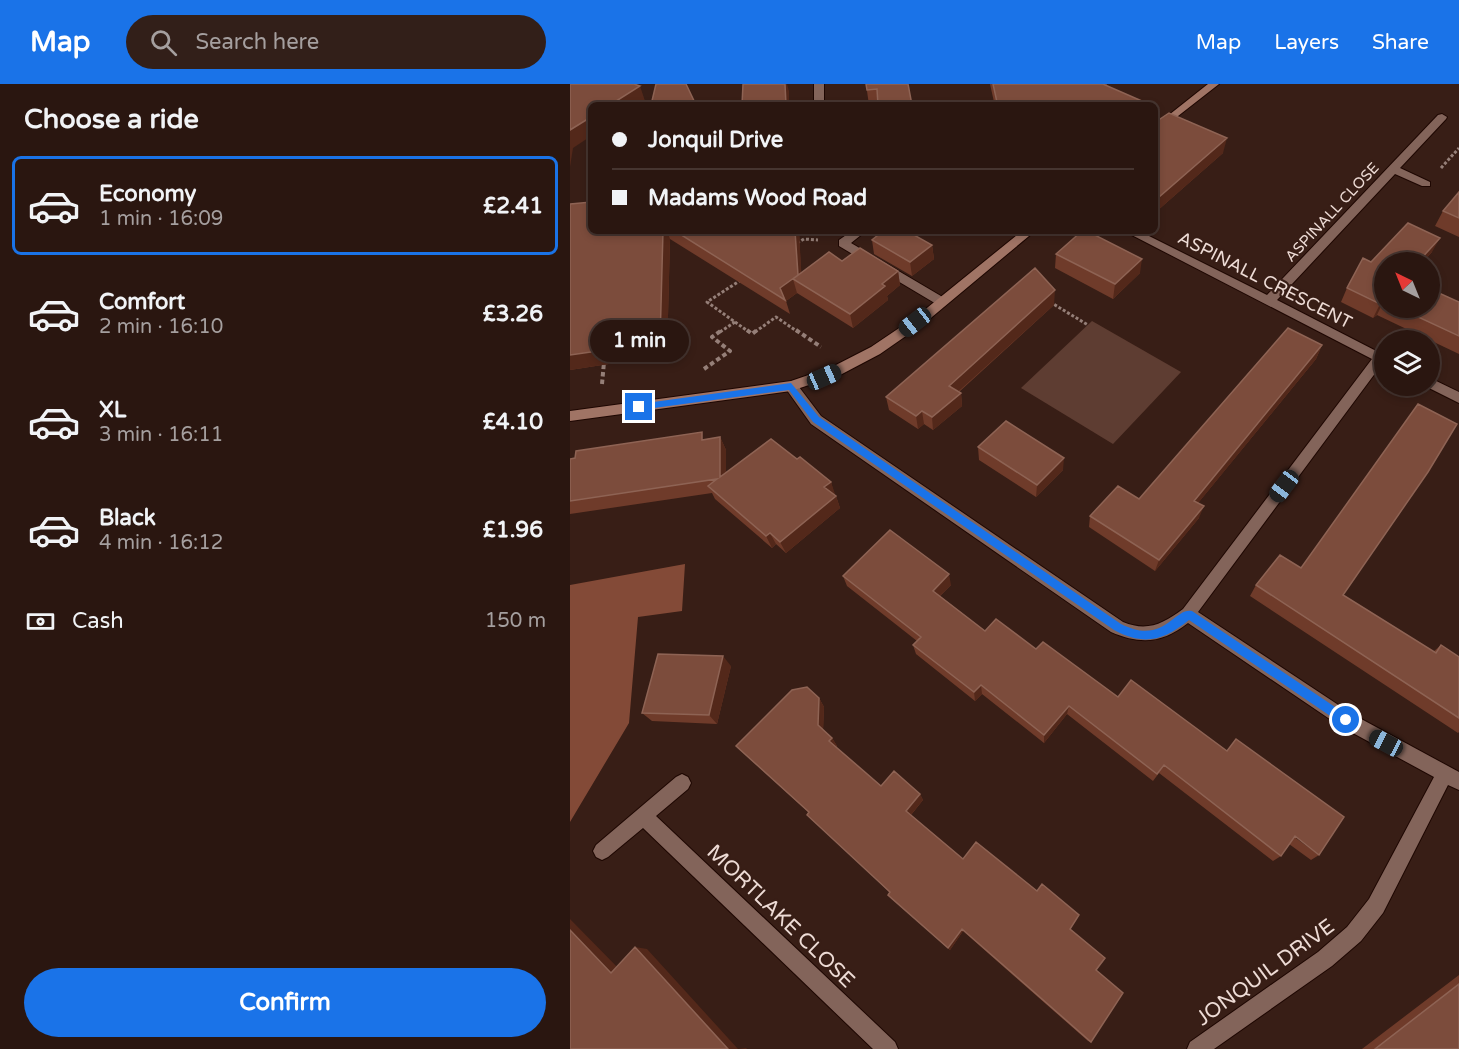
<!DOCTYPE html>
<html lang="en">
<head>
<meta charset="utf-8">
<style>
	body { margin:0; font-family:"Varela Round",sans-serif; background:#321f19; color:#f1f3f6; height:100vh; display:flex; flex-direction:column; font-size:22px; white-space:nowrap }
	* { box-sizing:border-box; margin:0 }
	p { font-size:20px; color:#a59f9f }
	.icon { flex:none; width:33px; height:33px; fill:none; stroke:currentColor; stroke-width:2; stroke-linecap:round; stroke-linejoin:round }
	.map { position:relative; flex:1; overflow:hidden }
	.panel { display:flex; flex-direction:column; background:#2a1610; width:570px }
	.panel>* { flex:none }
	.banner { position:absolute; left:18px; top:18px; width:570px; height:132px; border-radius:9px; box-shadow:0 3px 9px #0003,0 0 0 2px #463530; display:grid; align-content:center; height:132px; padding:0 24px; background:#2a1610 }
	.needle { width:39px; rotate:317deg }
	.buttons { position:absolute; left:804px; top:168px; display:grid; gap:12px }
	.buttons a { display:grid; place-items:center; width:66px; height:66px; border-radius:50%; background:#2a1610; box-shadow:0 3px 9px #0003,0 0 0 2px #463530; font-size:30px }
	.end { position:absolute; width:27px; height:27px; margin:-14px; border:8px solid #1a73e8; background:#fff; box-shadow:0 0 0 3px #fff }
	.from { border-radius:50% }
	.bubble { position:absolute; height:42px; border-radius:21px; background:#2a1610; box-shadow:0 3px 9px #0003,0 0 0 2px #463530; font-size:20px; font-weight:700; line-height:42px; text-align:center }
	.car { position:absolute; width:18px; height:36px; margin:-18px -9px; border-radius:8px; box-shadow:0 0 4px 2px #0007; background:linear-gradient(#222 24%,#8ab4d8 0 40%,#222 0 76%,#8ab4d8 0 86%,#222 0) }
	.banner b { display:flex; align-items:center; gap:21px; height:57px; font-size:22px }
	.banner b+b { border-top:2px solid #463530 }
	.banner i { width:15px; height:15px; background:#f1f3f6 }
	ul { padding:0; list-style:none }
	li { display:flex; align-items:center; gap:18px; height:99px; margin:0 12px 9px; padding:0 12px; border:3px solid transparent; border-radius:9px }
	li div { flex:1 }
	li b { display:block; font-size:22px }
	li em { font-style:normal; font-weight:700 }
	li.active { border-color:#1a73e8 }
	li>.icon { width:54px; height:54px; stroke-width:1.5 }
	h2 { padding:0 24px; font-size:27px; line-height:72px }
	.pay { display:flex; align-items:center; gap:15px; height:66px; padding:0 24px; font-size:22px }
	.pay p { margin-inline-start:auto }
	.primary-button { display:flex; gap:12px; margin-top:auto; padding:12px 24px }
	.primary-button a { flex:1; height:69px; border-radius:36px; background:#1a73e8; color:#fff; font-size:24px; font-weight:700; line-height:69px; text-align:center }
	header { display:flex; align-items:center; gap:36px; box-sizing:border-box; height:84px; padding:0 30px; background:#1a73e8; color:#fff }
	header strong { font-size:28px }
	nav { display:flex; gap:33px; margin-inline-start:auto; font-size:21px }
	.search { width:420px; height:54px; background:#321f19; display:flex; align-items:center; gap:15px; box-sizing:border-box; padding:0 21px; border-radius:33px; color:#a59f9f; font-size:22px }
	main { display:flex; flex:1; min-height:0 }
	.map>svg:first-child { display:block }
</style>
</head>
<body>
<header>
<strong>Map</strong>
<div class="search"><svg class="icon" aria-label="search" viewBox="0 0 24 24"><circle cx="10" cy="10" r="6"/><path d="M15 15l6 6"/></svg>Search here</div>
<nav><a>Map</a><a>Layers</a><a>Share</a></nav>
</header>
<main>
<section class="panel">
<h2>Choose a ride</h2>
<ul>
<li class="active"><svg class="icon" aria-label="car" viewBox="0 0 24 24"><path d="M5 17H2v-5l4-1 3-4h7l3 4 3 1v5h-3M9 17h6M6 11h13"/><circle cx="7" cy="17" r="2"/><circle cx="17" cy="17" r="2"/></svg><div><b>Economy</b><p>1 min · 16:09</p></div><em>£2.41</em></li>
<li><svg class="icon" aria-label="car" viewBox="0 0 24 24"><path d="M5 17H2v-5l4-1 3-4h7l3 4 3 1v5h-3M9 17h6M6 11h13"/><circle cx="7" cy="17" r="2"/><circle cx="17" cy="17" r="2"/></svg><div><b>Comfort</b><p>2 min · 16:10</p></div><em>£3.26</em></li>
<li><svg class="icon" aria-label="car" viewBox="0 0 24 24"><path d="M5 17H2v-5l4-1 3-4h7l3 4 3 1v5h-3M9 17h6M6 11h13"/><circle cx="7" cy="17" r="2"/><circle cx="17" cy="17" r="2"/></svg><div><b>XL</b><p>3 min · 16:11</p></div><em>£4.10</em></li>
<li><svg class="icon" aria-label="car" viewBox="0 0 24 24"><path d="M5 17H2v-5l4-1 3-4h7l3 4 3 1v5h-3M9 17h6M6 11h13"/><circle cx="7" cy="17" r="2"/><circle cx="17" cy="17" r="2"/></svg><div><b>Black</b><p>4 min · 16:12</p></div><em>£1.96</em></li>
</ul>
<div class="pay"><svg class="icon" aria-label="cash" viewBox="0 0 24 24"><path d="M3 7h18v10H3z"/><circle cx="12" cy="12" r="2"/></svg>Cash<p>150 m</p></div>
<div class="primary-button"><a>Confirm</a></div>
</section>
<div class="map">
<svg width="889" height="965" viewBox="0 0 889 965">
	<rect width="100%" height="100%" fill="#381e16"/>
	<path fill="#5e3d32" d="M522,237L611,288L543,360L451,304Z"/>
	<path fill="#834a37" d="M115,480L112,527L68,533L59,639L0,738V501Z"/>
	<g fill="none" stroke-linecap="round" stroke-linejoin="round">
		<defs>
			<path id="street" d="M244,0H254V21H244Z
				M872,30L877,33L876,35L830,84L860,98V102H852L825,90L707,216L814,271V281L812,280L628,528L782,630L889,688V706L878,701L813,829L791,857L762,882L644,965H617L620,958L748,868L777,843L799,815L864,693L770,642L618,539C593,559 571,561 541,548L241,340L214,302L216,299H226L251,332L553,538C577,548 593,540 613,525L802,275L554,147H569L697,211L868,31Z
				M282,147H296L281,159L376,215V221H368L269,162V156Z
				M860,294L889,308V319L855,302H860Z
				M112,690L118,693L121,699L118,705L86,732L325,958L328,965H303L73,744L38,773L32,776L26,773L23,767L26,761L106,693Z"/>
			<path id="secondary" d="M638,0H649L585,50V42Z
				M452,147H465L356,238L310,270L272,290L221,307L0,337V327L221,297L262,283L301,263L347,232Z"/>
		</defs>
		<use href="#street" stroke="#1e0702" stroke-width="2"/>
		<use href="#secondary" stroke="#1e0702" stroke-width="2"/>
		<path stroke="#957f78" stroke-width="3" stroke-dasharray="3 2" stroke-linecap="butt" d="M871,84L889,64
			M227,159L234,155L248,156
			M480,218L518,241
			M165,238L179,248
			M150,248L165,238L137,218L171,196
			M185,248L206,233L228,248"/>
		<path stroke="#957f78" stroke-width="4" stroke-dasharray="4.5 3" stroke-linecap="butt" d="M177,246L182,250L187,246
			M226,246L251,263
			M134,285L160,267L142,253L152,246
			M32,300L34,278"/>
		<use href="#street" fill="#83645a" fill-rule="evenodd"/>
		<use href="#secondary" fill="#a07465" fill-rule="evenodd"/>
	</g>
	<path fill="#6f3b2a" d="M296,0H338L308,20L299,21Z
		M420,0H537V2L424,18Z
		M585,23L587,37L653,69L587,127L585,126Z
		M889,108V153L865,142L873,127Z
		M0,120L21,147H229L231,189L272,177L328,187L330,201L317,212L318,216L283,244L227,209L216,217L220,230L100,155L97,271L0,286Z
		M302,156L362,161L364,175L342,192L304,170Z
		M862,168L853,178H814V224H860L889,218V270L807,231L803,234L771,218L777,204L801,178Z
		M486,170L570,189L543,215L485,184Z
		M484,221L389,308L391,309L392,322L363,346L354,340L348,345L319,326L316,313Z
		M752,261L746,275L628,419L629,434L585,487L519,443L520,432L569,415Z
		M150,353L156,366V388L227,375L261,398L264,410L266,412L270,424L216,469L206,460L202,464L145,415L142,409L0,430V375Z
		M408,363L493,386L466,413L409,376Z
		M731,484L863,568L871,561L889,573V648L888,649L680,512L686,501Z
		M273,492L381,501L370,512L415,547L466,565L749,771L741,776L719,760L711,772L703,777L589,689L583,697L497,630L474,659L412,610L405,617L346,570L343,561L347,557L277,502Z
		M161,582L147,640L82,637L72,629Z
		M249,614L254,623L253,646L262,654L267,662L266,663L311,702L350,710L353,716L341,731L393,775L500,845L526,886L521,958L518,957L393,847L380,866L322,815L318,811L320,809L239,729L166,662Z
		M889,891V965H792Z"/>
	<path fill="#53281a" d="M215,0H217L219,7V21H216Z
		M70,2L75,17L69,21H40Z
		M21,33V52L3,64L0,83V46Z
		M657,54L653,69L587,127L589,113Z
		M93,147H97L100,155L97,271L0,286V271Z
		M225,147H229L232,200L223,195L227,209L216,217L210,204Z
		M870,154L862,168L853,178H848Z
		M362,161L364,175L342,192L340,178Z
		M572,175L570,189L543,215L545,200Z
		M328,187L330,201L317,212L318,216L283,244L280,230L312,200Z
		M485,206L484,221L380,315L379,302Z
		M814,216L807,231L803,234L810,220Z
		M752,261L746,275L620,429L624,417Z
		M391,309L392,322L363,346L362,333Z
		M352,327L354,340L348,345L346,332Z
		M150,353L156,366V406L150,393Z
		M494,374L493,386L466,413L467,401Z
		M261,398L265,410L259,415L254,403Z
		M266,412L270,424L216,469L210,458Z
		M634,422L629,434L585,487L589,476Z
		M200,449L206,460L202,464L196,452Z
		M379,490L381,501L364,517L363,507Z
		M153,572L161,582L147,640L139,631Z
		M411,601L412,610L405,617L404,608Z
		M249,614L254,623L253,649L248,641Z
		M499,622L497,630L474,659V651Z
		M262,654L267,662L264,665L259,657Z
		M350,710L353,716L339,733L336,727Z
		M0,835L54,890L41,889L0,846Z
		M392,845L393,847L380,866L378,864Z
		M65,863L77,865L168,965L176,964L177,965H158Z"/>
	<path fill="#7c4c3c" stroke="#8e6354" stroke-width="1.5" d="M0,0H64L70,2L40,21H21V33L0,46Z
		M86,0H116L126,21H81Z
		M173,0H215L216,21H172Z
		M296,0H338L342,21H308L307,5L297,6Z
		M423,0H533L581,21H394L427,18Z
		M585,23L588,24L585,27L587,37L599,29L657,54L589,113L585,110Z
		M889,108V134L873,127Z
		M21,118V147H93L90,258L0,271V120Z
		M838,139L870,154L848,178H814V217L810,220L777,204L793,174L801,178Z
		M105,147H225L228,191L210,204L215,216Z
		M313,147H337L362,161L340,178L302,156Z
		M512,147H517L572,175L545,200L486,170Z
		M290,164L328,187L312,200L315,202L280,230L223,195L259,168L272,177Z
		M465,184L485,206L379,302L391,309L362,333L352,327L346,332L316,313Z
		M860,205L889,218V252L829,224H860Z
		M718,244L752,261L624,417L634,422L589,476L520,432L548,402L569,415Z
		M848,320L887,340L858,388L773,511L866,569L871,561L889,573V634L686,501L710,471L731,484Z
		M436,337L494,374L467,401L408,363Z
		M132,348V356L150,353V393L201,355L227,375L230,373L261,398L254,403L266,412L210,458L200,449L196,452L138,402L147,395L0,417V375L5,374L6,367Z
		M320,446L379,490L363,507L415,547L426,535L466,565L473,558L548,613L561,596L657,667L666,655L774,733L749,771L725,752L711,772L594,681L587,690L499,622L474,651L411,601L404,608L343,561L351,553L273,492Z
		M88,570L153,572L139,631L72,629Z
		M237,603L249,614L248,641L262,654L259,657L311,702L324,687L350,710L336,727L393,775L406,758L467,807L472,800L509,831L500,845L535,874L526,886L553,909L521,958L392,845L378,864L318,811L320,808L237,731L239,728L166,662L222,606Z
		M0,846L41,889L65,863L158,965H0Z
		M889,900V965H805Z"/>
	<path fill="#1a73e8" d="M221,299L249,333L551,540C594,562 604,523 622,527L780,633V640H772L619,536C593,557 574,562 544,546L243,338L219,306L69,326L65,323L69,320Z"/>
	<g text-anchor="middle" stroke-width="4.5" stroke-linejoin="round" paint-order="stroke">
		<g font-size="15" fill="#eedcd6" stroke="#381e16">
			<text transform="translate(762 128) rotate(-47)" y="5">ASPINALL CLOSE</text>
		</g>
		<g font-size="18" fill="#eedcd6" stroke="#381e16">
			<text transform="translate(695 196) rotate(27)" y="6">ASPINALL CRESCENT</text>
		</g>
		<g font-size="21" fill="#eedcd6" stroke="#381e16">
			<text transform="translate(211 832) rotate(44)" y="7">MORTLAKE CLOSE</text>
			<text transform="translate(695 888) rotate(-36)" y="7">JONQUIL DRIVE</text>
		</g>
	</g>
</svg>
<div class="buttons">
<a><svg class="needle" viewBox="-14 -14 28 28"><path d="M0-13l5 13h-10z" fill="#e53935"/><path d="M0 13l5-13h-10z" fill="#a59f9f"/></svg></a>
<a><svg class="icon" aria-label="layers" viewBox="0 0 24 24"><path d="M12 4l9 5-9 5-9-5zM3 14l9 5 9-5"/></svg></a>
</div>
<i class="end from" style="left:776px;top:636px"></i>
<i class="end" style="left:69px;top:323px"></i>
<div class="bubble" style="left:20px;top:236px;width:99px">1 min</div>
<i class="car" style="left:345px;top:238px;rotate:232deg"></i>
<i class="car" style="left:254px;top:293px;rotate:66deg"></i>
<i class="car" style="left:714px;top:402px;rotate:217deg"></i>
<i class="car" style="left:816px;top:659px;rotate:298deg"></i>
<div class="banner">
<b><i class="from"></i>Jonquil Drive</b>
<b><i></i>Madams Wood Road</b>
</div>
</div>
</main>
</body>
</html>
